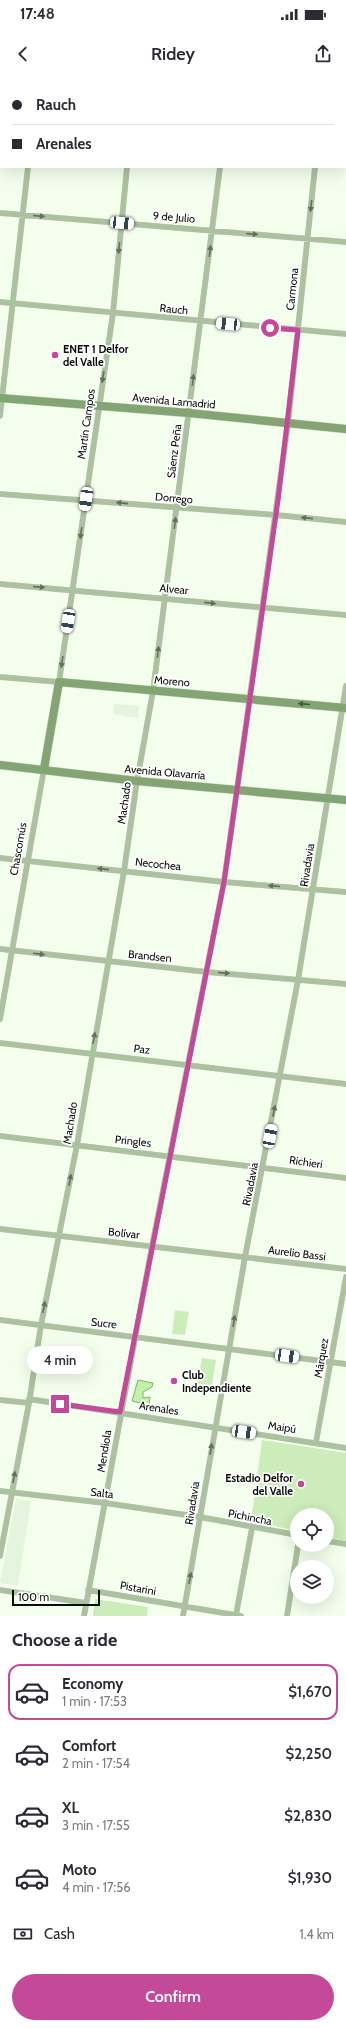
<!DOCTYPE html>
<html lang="en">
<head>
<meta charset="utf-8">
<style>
	body { margin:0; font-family:Cabin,sans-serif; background:#f7f7f7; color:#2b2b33; height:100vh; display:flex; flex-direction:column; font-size:15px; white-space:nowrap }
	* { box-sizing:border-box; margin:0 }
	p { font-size:13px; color:#7c7c81 }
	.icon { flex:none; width:22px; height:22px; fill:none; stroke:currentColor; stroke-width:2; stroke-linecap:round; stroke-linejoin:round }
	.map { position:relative; height:1536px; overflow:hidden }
	.drawer { display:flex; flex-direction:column; background:#fff; flex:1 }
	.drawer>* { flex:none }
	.banner { position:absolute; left:0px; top:0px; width:346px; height:88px; box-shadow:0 4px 16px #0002; display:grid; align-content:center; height:88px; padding:0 12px; background:#fff }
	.tools { position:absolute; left:290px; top:1428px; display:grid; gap:8px }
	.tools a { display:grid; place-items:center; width:44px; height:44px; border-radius:50%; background:#fff; box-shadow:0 4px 16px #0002; font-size:20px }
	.scale { position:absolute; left:12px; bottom:10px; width:88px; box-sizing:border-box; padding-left:4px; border:2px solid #090d08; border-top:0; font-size:11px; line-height:14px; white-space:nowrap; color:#090d08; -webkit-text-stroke:3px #fff; paint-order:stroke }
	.end { position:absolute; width:18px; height:18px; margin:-9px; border:5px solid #c54999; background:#fff; box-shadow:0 0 0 2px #fff }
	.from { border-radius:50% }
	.bubble { position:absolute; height:28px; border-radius:14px; background:#fff; box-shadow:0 4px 16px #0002; font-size:13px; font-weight:600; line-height:28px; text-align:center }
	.car { position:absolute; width:12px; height:24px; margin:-12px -6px; border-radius:5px; box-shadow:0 0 3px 1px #0007; background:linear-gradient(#fff 24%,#345 0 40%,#fff 0 76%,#345 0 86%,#fff 0) }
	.banner b { display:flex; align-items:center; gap:14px; height:38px; font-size:15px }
	.banner b+b { border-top:1px solid #e1e1e2 }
	.banner i { width:10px; height:10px; background:#2b2b33 }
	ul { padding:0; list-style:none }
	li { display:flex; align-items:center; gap:12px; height:56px; margin:0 8px 6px; padding:0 4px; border:2px solid transparent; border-radius:12px }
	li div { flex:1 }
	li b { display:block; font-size:15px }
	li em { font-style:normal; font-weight:600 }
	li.selected { border-color:#c54999 }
	li>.icon { width:36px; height:36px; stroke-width:1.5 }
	h2 { padding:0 12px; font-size:18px; line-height:48px }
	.pay { display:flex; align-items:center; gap:10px; height:44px; padding:0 12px; font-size:15px }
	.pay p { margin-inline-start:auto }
	.button { display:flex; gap:8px; margin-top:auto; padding:8px 12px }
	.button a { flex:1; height:46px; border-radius:24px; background:#c54999; color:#fff; font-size:16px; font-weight:600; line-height:46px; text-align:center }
	.status { display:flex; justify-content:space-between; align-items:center; height:28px; padding:0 20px; background:#fff; direction:ltr }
	.status svg { height:11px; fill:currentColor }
	header { display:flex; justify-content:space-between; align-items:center; height:52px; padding:0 12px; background:#fff; font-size:18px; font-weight:600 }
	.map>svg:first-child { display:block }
</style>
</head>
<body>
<div class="status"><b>17:48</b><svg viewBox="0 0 49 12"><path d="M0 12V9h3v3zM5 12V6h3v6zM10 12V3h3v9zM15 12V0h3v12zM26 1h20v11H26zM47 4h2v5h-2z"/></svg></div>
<header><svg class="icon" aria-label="back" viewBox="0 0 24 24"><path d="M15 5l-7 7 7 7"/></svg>Ridey<svg class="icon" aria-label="share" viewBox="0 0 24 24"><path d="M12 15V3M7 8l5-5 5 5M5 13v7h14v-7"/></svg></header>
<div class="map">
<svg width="346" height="1536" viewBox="0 0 346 1536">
	<rect width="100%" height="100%" fill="#f3feed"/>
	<path fill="#e5f4dd" d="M114,624L139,626L138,638L113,634Z
		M16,1419L31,1421L18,1506L0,1503Z"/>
	<path fill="#ccecba" d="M175,1230L189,1232L185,1255L172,1254Z
		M202,1278L216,1280L211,1311L196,1309Z
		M262,1360L346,1373V1461L327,1457V1435H297V1451L251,1441Z
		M95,1519L148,1527L147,1536H93Z"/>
	<path fill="#c1f2a4" stroke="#8aad75" d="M138,1300L153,1303L152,1307L143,1312V1318L150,1317L149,1325L132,1321Z"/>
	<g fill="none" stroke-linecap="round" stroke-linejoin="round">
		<defs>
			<path id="street" d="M38,1V0
				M136,1V0
				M232,1V0
				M324,1L325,0
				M0,37H1
				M345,40H346
				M0,133L346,162
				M0,222L346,254
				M0,336L28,87
				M0,414L276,435L346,442
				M0,504L346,535
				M0,597L59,602L113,233L127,87
				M0,778L224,802L346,812
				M0,869L207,892L346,904
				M0,939L44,689
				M0,963L346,1004
				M0,1056L346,1098
				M0,1149L346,1189
				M0,1240L346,1284
				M29,1319L346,1368
				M0,1320L29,1323
				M316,1362L346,1197
				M0,1411L105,1423L200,1437L297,1455
				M327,1461L346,1464
				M0,1476L29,1323L41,1245L77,1065L124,791L137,701L153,611L220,87
				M0,1510L86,1523
				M88,1510L241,1536
				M236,1535L252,1448
				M84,1536L152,1166L224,802L288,343L315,87
				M183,1536L245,1177L298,900L346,606
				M287,1536L298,1465"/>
			<path id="secondary" d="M0,318L189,333L346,349
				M0,685L137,701L346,720
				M44,689L59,602L346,628"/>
		</defs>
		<use href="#street" stroke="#ced7c8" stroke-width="6"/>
		<use href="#secondary" stroke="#ced7c8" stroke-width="9"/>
		<use href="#street" stroke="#abc19f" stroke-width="5.5"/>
		<use href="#secondary" stroke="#85a473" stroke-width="8"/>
	</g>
	<defs><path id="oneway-solid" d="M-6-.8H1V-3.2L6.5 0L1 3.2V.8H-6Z"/></defs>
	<g fill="#62705b">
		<use href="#oneway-solid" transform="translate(311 126) rotate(96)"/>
		<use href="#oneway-solid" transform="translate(39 136) rotate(5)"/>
		<use href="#oneway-solid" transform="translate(252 154) rotate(5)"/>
		<use href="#oneway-solid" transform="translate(119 168) rotate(96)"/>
		<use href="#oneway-solid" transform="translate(210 171) rotate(-83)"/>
		<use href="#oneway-solid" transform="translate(103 297) rotate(99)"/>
		<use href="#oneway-solid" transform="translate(193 300) rotate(-83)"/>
		<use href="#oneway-solid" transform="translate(122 423) rotate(-174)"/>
		<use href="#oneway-solid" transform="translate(307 438) rotate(-174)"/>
		<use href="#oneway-solid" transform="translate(175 443) rotate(-83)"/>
		<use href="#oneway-solid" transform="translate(81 453) rotate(98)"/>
		<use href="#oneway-solid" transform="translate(39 507) rotate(5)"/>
		<use href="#oneway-solid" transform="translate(210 523) rotate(6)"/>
		<use href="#oneway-solid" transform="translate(158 572) rotate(-83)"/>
		<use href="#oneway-solid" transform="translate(62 582) rotate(99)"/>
		<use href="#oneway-solid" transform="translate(103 789) rotate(-174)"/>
		<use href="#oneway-solid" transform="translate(274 806) rotate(-175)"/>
		<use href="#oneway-solid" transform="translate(39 874) rotate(7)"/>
		<use href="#oneway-solid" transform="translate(224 893) rotate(5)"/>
		<use href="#oneway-solid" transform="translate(94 958) rotate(-80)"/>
		<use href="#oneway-solid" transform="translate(274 1031) rotate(-79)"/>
		<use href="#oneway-solid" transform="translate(70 1100) rotate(-79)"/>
		<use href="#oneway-solid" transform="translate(44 1227) rotate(-79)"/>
		<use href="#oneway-solid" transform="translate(234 1241) rotate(-80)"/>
		<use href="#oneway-solid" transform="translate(211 1369) rotate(-81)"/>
		<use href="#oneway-solid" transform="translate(14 1397) rotate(-79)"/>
		<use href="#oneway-solid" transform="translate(190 1498) rotate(-80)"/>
	</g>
	<use fill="#47583e" href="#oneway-solid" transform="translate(304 624) rotate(-175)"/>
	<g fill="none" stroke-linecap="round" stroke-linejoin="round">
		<path stroke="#c54999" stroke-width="5" d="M60,1324L120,1332L224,802L278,420L298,250L270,248"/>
	</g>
	<g fill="#c54999" stroke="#fff" stroke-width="1.5">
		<circle cx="55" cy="275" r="4"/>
		<circle cx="174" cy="1301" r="4"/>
		<circle cx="301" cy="1404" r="4"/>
	</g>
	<g text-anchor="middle" stroke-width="3.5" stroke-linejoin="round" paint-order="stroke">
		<g font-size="11" fill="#090d08" stroke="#fff">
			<text transform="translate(174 137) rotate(5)" y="4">9 de Julio</text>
			<text transform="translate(292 209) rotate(-84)" y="4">Carmona</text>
			<text transform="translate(174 229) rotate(6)" y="4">Rauch</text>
			<text transform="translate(174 321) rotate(5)" y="4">Avenida Lamadrid</text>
			<text transform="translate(86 344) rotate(-82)" y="4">Martín Campos</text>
			<text transform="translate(174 371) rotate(-83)" y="4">Sáenz Peña</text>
			<text transform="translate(174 418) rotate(5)" y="4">Dorrego</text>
			<text transform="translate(174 509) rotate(5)" y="4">Alvear</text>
			<text transform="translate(172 601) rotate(5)" y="4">Moreno</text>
			<text transform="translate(165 692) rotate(5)" y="4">Avenida Olavarría</text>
			<text transform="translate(124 723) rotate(-82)" y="4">Machado</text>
			<text transform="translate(18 769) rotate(-80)" y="4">Chascomús</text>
			<text transform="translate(158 784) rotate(6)" y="4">Necochea</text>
			<text transform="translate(307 785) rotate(-81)" y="4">Rivadavia</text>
			<text transform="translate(150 876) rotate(6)" y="4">Brandsen</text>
			<text transform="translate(142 969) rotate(7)" y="4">Paz</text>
			<text transform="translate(70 1043) rotate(-81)" y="4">Machado</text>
			<text transform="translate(133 1061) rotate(6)" y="4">Pringles</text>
			<text transform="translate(306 1082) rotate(8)" y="4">Richieri</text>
			<text transform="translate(250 1104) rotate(-79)" y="4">Rivadavia</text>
			<text transform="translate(124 1153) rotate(6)" y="4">Bolívar</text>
			<text transform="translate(297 1173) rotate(7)" y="4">Aurelio Bassi</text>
			<text transform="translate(104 1243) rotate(7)" y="4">Sucre</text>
			<text transform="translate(321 1278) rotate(-80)" y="4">Márquez</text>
			<text transform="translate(159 1328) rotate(9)" y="4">Arenales</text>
			<text transform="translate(282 1347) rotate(8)" y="4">Maipú</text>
			<text transform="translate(104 1371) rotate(-81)" y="4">Mendiola</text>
			<text transform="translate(102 1413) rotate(7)" y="4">Salta</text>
			<text transform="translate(192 1423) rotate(-81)" y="4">Rivadavia</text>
			<text transform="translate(250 1437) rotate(11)" y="4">Pichincha</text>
			<text transform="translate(138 1508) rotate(10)" y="4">Pistarini</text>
		</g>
		<g font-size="11" font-weight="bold" fill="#090d08" stroke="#fff" text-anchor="start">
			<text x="63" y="273">ENET 1 Delfor<tspan x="63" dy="13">del Valle</tspan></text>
			<text x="182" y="1299">Club<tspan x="182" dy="13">Independiente</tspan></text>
			<text x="293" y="1402" text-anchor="end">Estadio Delfor<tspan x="293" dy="13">del Valle</tspan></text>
		</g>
	</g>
</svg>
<div class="tools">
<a><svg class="icon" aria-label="locate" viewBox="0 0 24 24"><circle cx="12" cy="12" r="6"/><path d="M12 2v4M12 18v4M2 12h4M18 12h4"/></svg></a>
<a><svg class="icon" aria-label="layers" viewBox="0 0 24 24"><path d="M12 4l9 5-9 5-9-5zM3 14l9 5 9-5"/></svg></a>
</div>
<div class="scale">100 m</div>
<i class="end from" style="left:270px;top:248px"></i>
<i class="end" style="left:60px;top:1324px"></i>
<div class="bubble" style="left:27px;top:1266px;width:66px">4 min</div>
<i class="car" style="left:122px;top:143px;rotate:95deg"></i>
<i class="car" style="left:228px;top:244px;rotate:275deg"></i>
<i class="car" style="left:86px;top:419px;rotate:188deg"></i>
<i class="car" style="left:68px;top:541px;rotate:189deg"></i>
<i class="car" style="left:270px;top:1056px;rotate:11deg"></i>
<i class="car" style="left:287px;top:1276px;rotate:98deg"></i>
<i class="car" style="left:244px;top:1352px;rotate:98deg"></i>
<div class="banner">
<b><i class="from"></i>Rauch</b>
<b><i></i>Arenales</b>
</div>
</div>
<section class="drawer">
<h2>Choose a ride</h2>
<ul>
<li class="selected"><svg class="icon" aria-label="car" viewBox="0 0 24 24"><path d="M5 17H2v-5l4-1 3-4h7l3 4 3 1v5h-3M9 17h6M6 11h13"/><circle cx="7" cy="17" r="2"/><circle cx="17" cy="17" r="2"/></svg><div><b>Economy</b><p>1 min · 17:53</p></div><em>$1,670</em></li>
<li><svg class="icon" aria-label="car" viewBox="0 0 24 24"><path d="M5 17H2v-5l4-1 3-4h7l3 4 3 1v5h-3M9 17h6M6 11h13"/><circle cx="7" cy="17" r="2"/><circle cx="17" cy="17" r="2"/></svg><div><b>Comfort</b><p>2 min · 17:54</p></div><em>$2,250</em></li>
<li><svg class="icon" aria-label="car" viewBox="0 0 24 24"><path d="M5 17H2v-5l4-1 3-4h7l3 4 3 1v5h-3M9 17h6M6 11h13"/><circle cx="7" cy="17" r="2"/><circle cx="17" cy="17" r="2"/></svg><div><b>XL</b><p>3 min · 17:55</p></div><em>$2,830</em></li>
<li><svg class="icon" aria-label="car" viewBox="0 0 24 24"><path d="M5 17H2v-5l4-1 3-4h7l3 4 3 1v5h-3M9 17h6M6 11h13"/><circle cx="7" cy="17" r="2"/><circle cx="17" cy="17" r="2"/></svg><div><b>Moto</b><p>4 min · 17:56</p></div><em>$1,930</em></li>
</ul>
<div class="pay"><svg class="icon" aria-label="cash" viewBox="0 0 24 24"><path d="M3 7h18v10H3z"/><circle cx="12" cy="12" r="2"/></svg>Cash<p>1.4 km</p></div>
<div class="button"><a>Confirm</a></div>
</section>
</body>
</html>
